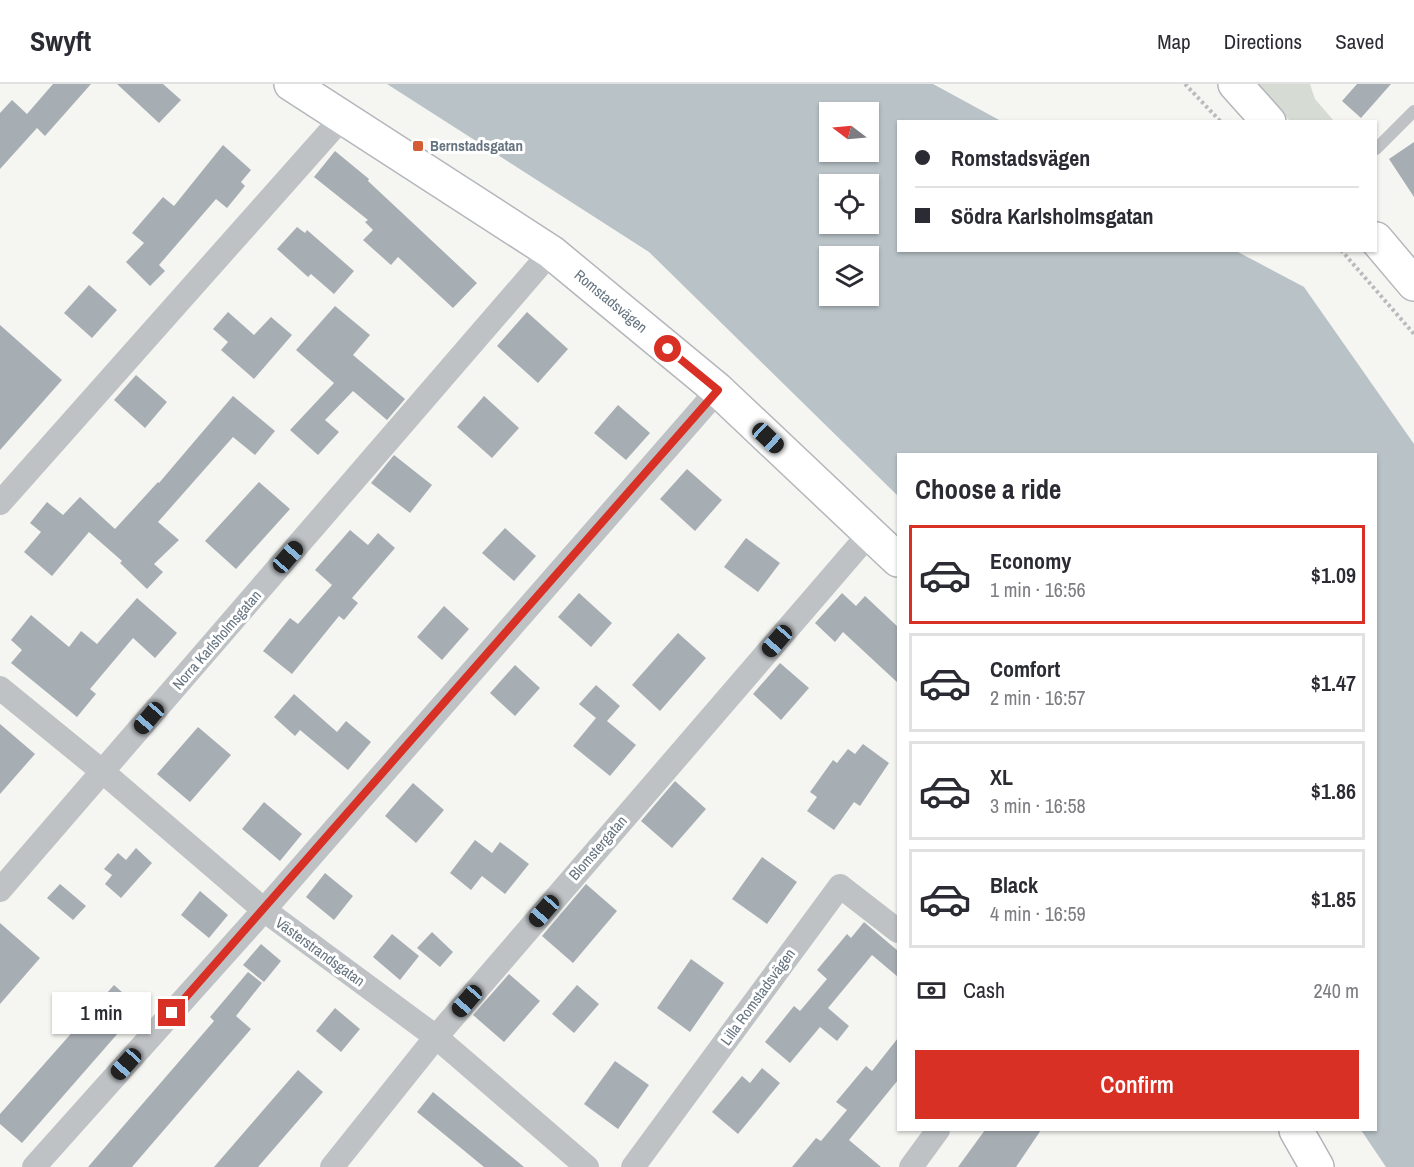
<!DOCTYPE html>
<html lang="en">
<head>
<meta charset="utf-8">
<style>
	body { margin:0; font-family:"Archivo Narrow",sans-serif; background:#f2f2f3; color:#2b2b33; height:100vh; display:flex; flex-direction:column; font-size:22px; white-space:nowrap }
	* { box-sizing:border-box; margin:0 }
	p { font-size:20px; color:#7c7c81 }
	.icon { flex:none; width:33px; height:33px; fill:none; stroke:currentColor; stroke-width:2; stroke-linecap:round; stroke-linejoin:round }
	.map { position:relative; flex:1; overflow:hidden }
	.panel { position:absolute; left:897px; top:369px; width:480px; height:678px; display:flex; flex-direction:column; background:#fff; border-radius:0px; box-shadow:0 2px 4px #0004 }
	.panel>* { flex:none }
	.hud { position:absolute; left:897px; top:36px; width:480px; height:132px; border-radius:0px; box-shadow:0 2px 4px #0004; display:grid; align-content:center; height:132px; padding:0 18px; background:#fff }
	.needle { width:39px; rotate:286deg }
	.fabs { position:absolute; left:819px; top:18px; display:grid; gap:12px }
	.fabs a { display:grid; place-items:center; width:60px; height:60px; border-radius:0px; background:#fff; box-shadow:0 2px 4px #0004; font-size:30px }
	.end { position:absolute; width:27px; height:27px; margin:-14px; border:8px solid #d93025; background:#fff; box-shadow:0 0 0 3px #fff }
	.from { border-radius:50% }
	.bubble { position:absolute; height:42px; border-radius:0px; background:#fff; box-shadow:0 2px 4px #0004; font-size:20px; font-weight:600; line-height:42px; text-align:center }
	.car { position:absolute; width:18px; height:36px; margin:-18px -9px; border-radius:8px; box-shadow:0 0 4px 2px #0007; background:linear-gradient(#222 24%,#8ab4d8 0 40%,#222 0 76%,#8ab4d8 0 86%,#222 0) }
	.hud b { display:flex; align-items:center; gap:21px; height:57px; font-size:22px }
	.hud b+b { border-top:2px solid #e1e1e2 }
	.hud i { width:15px; height:15px; background:#2b2b33 }
	ul { padding:0; list-style:none }
	li { display:flex; align-items:center; gap:18px; height:99px; margin:0 12px 9px; padding:0 6px; border:3px solid #e1e1e2; border-radius:0px }
	li div { flex:1 }
	li b { display:block; font-size:22px }
	li em { font-style:normal; font-weight:600 }
	li.current { border-color:#d93025 }
	li>.icon { width:54px; height:54px; stroke-width:1.5 }
	h2 { padding:0 18px; font-size:27px; line-height:72px }
	.pay { display:flex; align-items:center; gap:15px; height:66px; padding:0 18px; font-size:22px }
	.pay p { margin-inline-start:auto }
	.action { display:flex; gap:12px; margin-top:auto; padding:12px 18px }
	.action a { flex:1; height:69px; border-radius:0px; background:#d93025; color:#fff; font-size:24px; font-weight:600; line-height:69px; text-align:center }
	header { display:flex; align-items:center; gap:36px; box-sizing:border-box; height:84px; padding:0 30px; background:#fff; border-bottom:2px solid #e1e1e2 }
	header strong { font-size:28px }
	nav { display:flex; gap:33px; margin-inline-start:auto; font-size:21px }
	.map>svg:first-child { display:block }
</style>
</head>
<body>
<header>
<strong>Swyft</strong>
<nav><a>Map</a><a>Directions</a><a>Saved</a></nav>
</header>
<div class="map">
<svg width="1414" height="1083" viewBox="0 0 1414 1083">
	<rect width="100%" height="100%" fill="#f5f5f1"/>
	<path fill="#d6dbd3" d="M1254,0H1310L1315,15L1334,37H1290Z"/>
	<path fill="#b8c2c7" fill-rule="evenodd" d="M387,0H933L1001,37L898,38V166L1236,167L1304,203L1414,360V1083H1386L1361,1046H1376V370H898V412L649,168ZM830,28H868V68H830ZM830,100H868V140H830ZM830,172H868V212H830Z"/>
	<path fill="#a7aeb3" d="M53,0H91L45,52L37,44L0,85V29L12,16L27,30Z
		M117,0H163L181,16L159,39Z
		M1357,0H1391L1361,34L1342,17Z
		M1414,58V113L1389,75Z
		M223,61L251,86L241,98L245,102L227,124L216,115L159,181L165,187L150,202L126,178L144,159L132,149L163,113L174,122Z
		M335,67L369,95L368,97L477,199L453,224L398,173L391,181L363,156L373,146L365,138L368,136L314,93Z
		M297,143L305,149L307,146L354,187L334,210L311,190L308,193L277,165Z
		M89,201L117,226L92,254L64,229Z
		M335,222L370,251L353,271L405,315L387,336L353,307L325,336L339,348L318,371L290,346L334,299L296,266Z
		M228,228L254,251L271,233L292,251L254,295L221,266L228,258L213,245Z
		M527,228L568,265L538,299L497,262Z
		M0,241L62,296L0,366Z
		M136,291L167,318L145,344L114,316Z
		M233,312L275,347L255,371L233,353L158,438L179,456L154,480L163,488L147,505L120,479L122,477L89,448L52,492L24,468L41,448L30,439L47,418L63,431L80,413L115,445L158,398L159,399Z
		M484,312L519,344L492,374L457,343Z
		M618,321L650,349L626,376L594,349Z
		M394,371L432,401L410,429L371,399Z
		M687,385L722,416L695,447L660,415Z
		M259,398L290,425L236,485L205,457Z
		M505,444L536,472L514,497L482,469Z
		M350,446L368,461L378,449L395,464L352,514L358,519L344,536L339,532L292,590L263,567L290,534L298,540L332,501L315,486Z
		M746,454L780,479L758,508L724,483Z
		M579,509L612,539L591,563L558,533Z
		M842,509L856,522L865,512L898,543V599L843,548L835,558L815,539Z
		M137,514L177,549L155,574L133,554L90,605L96,610L77,633L11,579L22,566L11,556L31,531L69,563L81,547L97,560Z
		M444,522L469,545L442,576L417,553Z
		M678,549L706,574L660,627L632,601Z
		M780,579L809,604L781,636L753,610Z
		M515,581L540,604L515,632L490,609Z
		M596,601L620,622L607,637L636,661L610,692L573,662L596,634L579,620Z
		M294,610L337,648L346,637L371,658L348,686L300,646L295,652L274,633Z
		M0,640L35,670L0,710Z
		M198,643L231,671L190,718L157,690Z
		M863,660L889,679L860,722L854,718L834,746L807,727L817,713L810,708L833,676L837,679L848,665L855,670Z
		M675,697L706,725L672,764L641,737Z
		M413,699L444,726L416,759L385,732Z
		M264,718L302,750L280,777L242,745Z
		M475,756L492,769L500,758L529,780L505,810L482,792L471,806L450,789Z
		M136,764L152,779L121,814L105,800L112,791L104,785L118,769L126,776Z
		M762,773L797,798L767,840L732,815Z
		M325,789L353,812L334,836L306,813Z
		M60,800L86,822L73,836L47,814Z
		M586,800L617,827L573,879L542,852Z
		M200,807L228,831L209,854L181,831Z
		M864,838L898,867V893L872,871L828,924L849,942L837,957L820,943L790,979L765,958L794,922L800,927L827,895L817,886L847,850L851,854Z
		M0,839L40,874L0,920Z
		M432,848L453,868L440,883L417,864Z
		M392,850L419,872L400,896L373,873Z
		M261,860L281,877L264,898L243,881Z
		M691,875L724,899L690,948L657,924Z
		M248,888L262,899L236,932L251,945L132,1083H88L214,937L210,933Z
		M509,890L540,917L504,958L473,931Z
		M114,901L140,924L22,1059L0,1040V1030Z
		M577,901L599,920L574,949L552,930Z
		M335,924L360,945L341,968L316,947Z
		M898,954V996L849,1056L881,1083H792L816,1054L821,1057L847,1026L836,1018L866,982L872,987Z
		M615,977L649,1001L618,1045L584,1020Z
		M762,984L780,999L738,1050L712,1028L742,992L750,999Z
		M298,986L323,1008L258,1083H214Z
		M433,1008L524,1083H484L417,1028Z
		M985,1046H1041L1016,1083H958Z"/>
	<g fill="none" stroke-linecap="round" stroke-linejoin="round">
		<defs>
			<g id="secondary">
				<path id="s1" d="M291,0L551,168L718,306L898,476"/>
				<path d="M1235,0L1269,38"/>
				<path d="M1376,155L1414,200"/>
				<path d="M1296,1046L1317,1083"/>
			</g>
		</defs>
		<use href="#secondary" stroke="#b3b7bb" stroke-width="36"/>
		<path stroke="#b8bbbd" stroke-width="4" stroke-dasharray="3 3" stroke-linecap="butt" d="M1185,0L1221,38
			M1341,166L1414,250"/>
		<path stroke="#bec2c5" stroke-width="12" d="M1376,65L1414,27"/>
		<path stroke="#bec2c5" stroke-width="24" d="M0,419L342,34
			M0,604L103,688L264,826L436,953L587,1083
			M0,806L551,168
			M34,1083L264,826L718,306
			M332,1083L436,953L870,449
			M633,1083L840,802L898,847
			M911,1083L938,1046"/>
		<use href="#secondary" stroke="#fff" stroke-width="33"/>
	</g>
	<g fill="none" stroke-linecap="round" stroke-linejoin="round">
		<path stroke="#d93025" stroke-width="8" d="M172,929L718,306L668,265"/>
	</g>
	<rect fill="#d45d33" stroke="#fff" stroke-width="2" x="412" y="56" width="12" height="12" rx="3"/>
	<g text-anchor="middle" stroke-width="6" stroke-linejoin="round" paint-order="stroke">
		<g font-size="15" font-weight="bold" fill="#667480" stroke="#fff" text-anchor="start">
			<text x="430" y="67">Bernstadsgatan</text>
		</g>
		<g font-size="15" fill="#667480" stroke="#fff">
			<text dy="5" stroke="none"><textPath href="#s1" startOffset="387">Romstadsvägen</textPath></text>
			<text transform="translate(217 556) rotate(-49)" y="5">Norra Karlsholmsgatan</text>
			<text transform="translate(598 764) rotate(-49)" y="5">Blomstergatan</text>
			<text transform="translate(320 868) rotate(36)" y="5">Västerstrandsgatan</text>
			<text transform="translate(758 913) rotate(-54)" y="5">Lilla Romstadsvägen</text>
		</g>
	</g>
</svg>
<div class="fabs">
<a><svg class="needle" viewBox="-14 -14 28 28"><path d="M0-13l5 13h-10z" fill="#e53935"/><path d="M0 13l5-13h-10z" fill="#7c7c81"/></svg></a>
<a><svg class="icon" aria-label="locate" viewBox="0 0 24 24"><circle cx="12" cy="12" r="6"/><path d="M12 2v4M12 18v4M2 12h4M18 12h4"/></svg></a>
<a><svg class="icon" aria-label="layers" viewBox="0 0 24 24"><path d="M12 4l9 5-9 5-9-5zM3 14l9 5 9-5"/></svg></a>
</div>
<i class="end from" style="left:668px;top:265px"></i>
<i class="end" style="left:172px;top:929px"></i>
<div class="bubble" style="left:52px;top:908px;width:99px">1 min</div>
<i class="car" style="left:768px;top:354px;rotate:133deg"></i>
<i class="car" style="left:288px;top:473px;rotate:41deg"></i>
<i class="car" style="left:777px;top:557px;rotate:221deg"></i>
<i class="car" style="left:149px;top:634px;rotate:221deg"></i>
<i class="car" style="left:544px;top:827px;rotate:221deg"></i>
<i class="car" style="left:467px;top:917px;rotate:221deg"></i>
<i class="car" style="left:126px;top:980px;rotate:222deg"></i>
<div class="hud">
<b><i class="from"></i>Romstadsvägen</b>
<b><i></i>Södra Karlsholmsgatan</b>
</div>
<section class="panel">
<h2>Choose a ride</h2>
<ul>
<li class="current"><svg class="icon" aria-label="car" viewBox="0 0 24 24"><path d="M5 17H2v-5l4-1 3-4h7l3 4 3 1v5h-3M9 17h6M6 11h13"/><circle cx="7" cy="17" r="2"/><circle cx="17" cy="17" r="2"/></svg><div><b>Economy</b><p>1 min · 16:56</p></div><em>$1.09</em></li>
<li><svg class="icon" aria-label="car" viewBox="0 0 24 24"><path d="M5 17H2v-5l4-1 3-4h7l3 4 3 1v5h-3M9 17h6M6 11h13"/><circle cx="7" cy="17" r="2"/><circle cx="17" cy="17" r="2"/></svg><div><b>Comfort</b><p>2 min · 16:57</p></div><em>$1.47</em></li>
<li><svg class="icon" aria-label="car" viewBox="0 0 24 24"><path d="M5 17H2v-5l4-1 3-4h7l3 4 3 1v5h-3M9 17h6M6 11h13"/><circle cx="7" cy="17" r="2"/><circle cx="17" cy="17" r="2"/></svg><div><b>XL</b><p>3 min · 16:58</p></div><em>$1.86</em></li>
<li><svg class="icon" aria-label="car" viewBox="0 0 24 24"><path d="M5 17H2v-5l4-1 3-4h7l3 4 3 1v5h-3M9 17h6M6 11h13"/><circle cx="7" cy="17" r="2"/><circle cx="17" cy="17" r="2"/></svg><div><b>Black</b><p>4 min · 16:59</p></div><em>$1.85</em></li>
</ul>
<div class="pay"><svg class="icon" aria-label="cash" viewBox="0 0 24 24"><path d="M3 7h18v10H3z"/><circle cx="12" cy="12" r="2"/></svg>Cash<p>240 m</p></div>
<div class="action"><a>Confirm</a></div>
</section>
</div>
</body>
</html>
